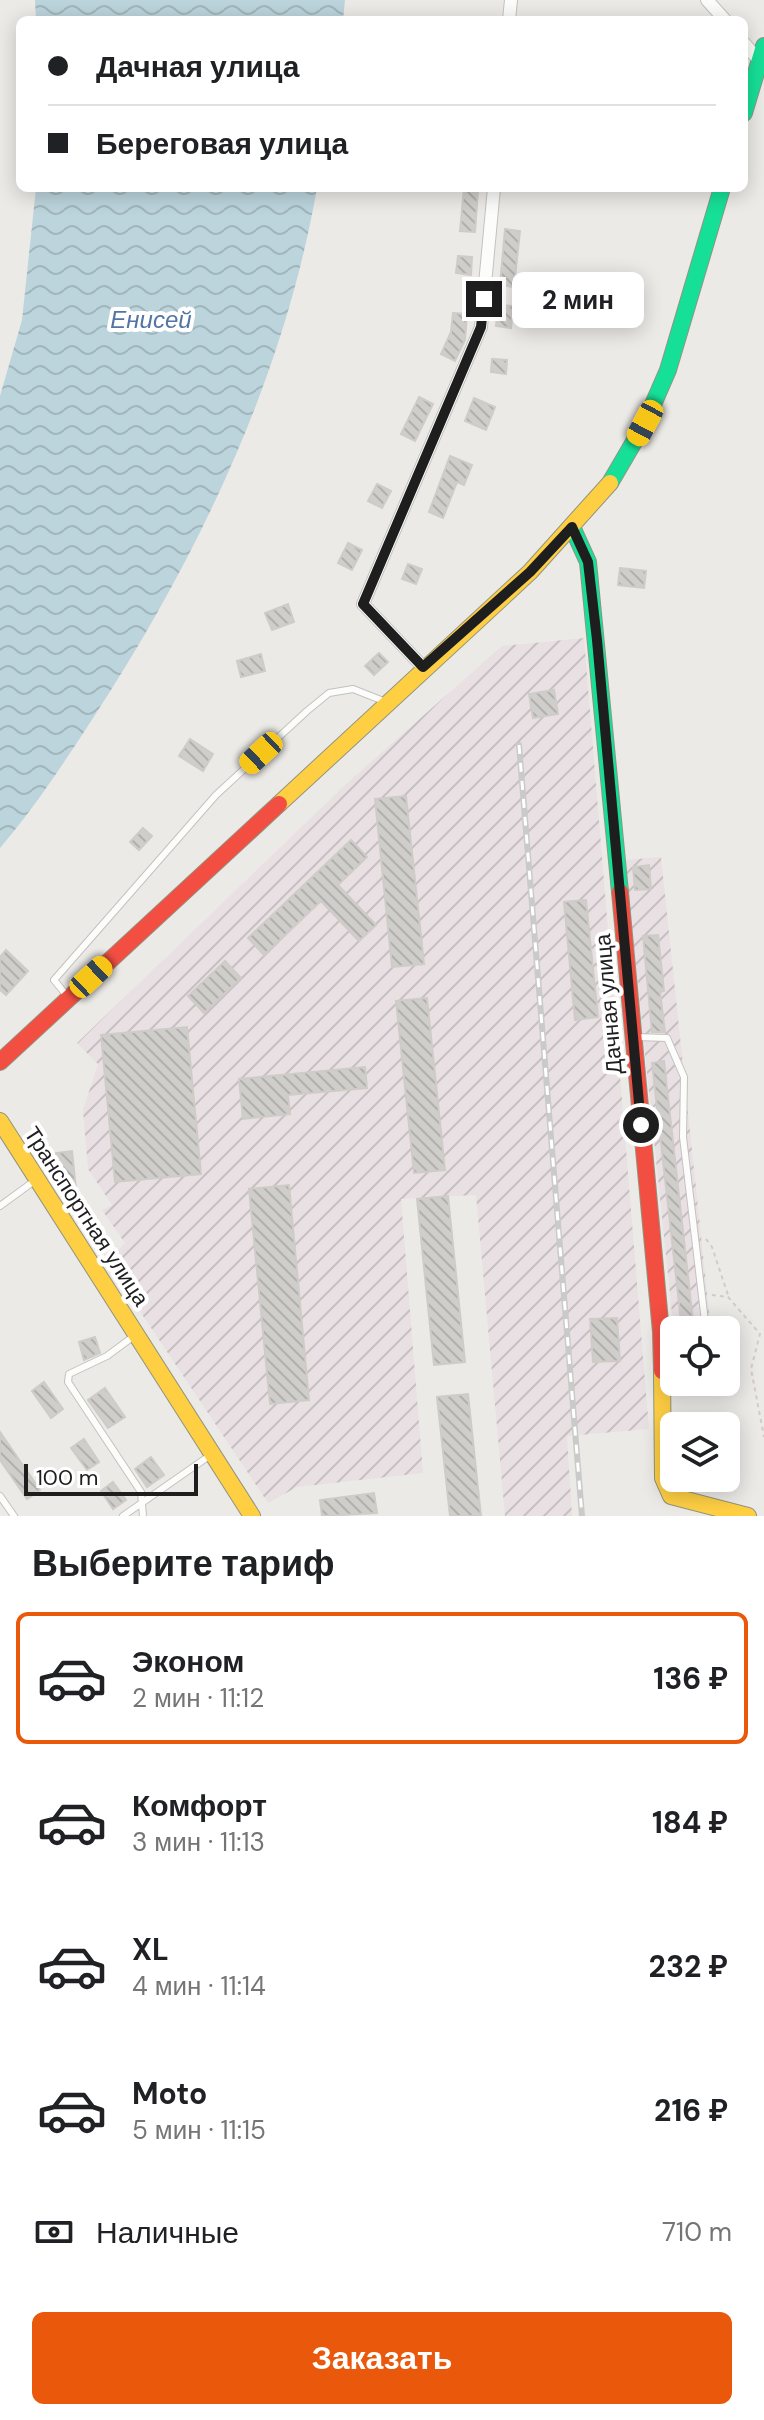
<!DOCTYPE html>
<html lang="ru">
<head>
<meta charset="utf-8">
<style>
	body { margin:0; font-family:"DM Sans",sans-serif; background:#f6f6f6; color:#202124; height:100vh; display:flex; flex-direction:column; font-size:30px; white-space:nowrap }
	* { box-sizing:border-box; margin:0 }
	p { font-size:26px; color:#757577 }
	.icon { flex:none; width:44px; height:44px; fill:none; stroke:currentColor; stroke-width:2; stroke-linecap:round; stroke-linejoin:round }
	.map { position:relative; height:1516px; overflow:hidden }
	.sheet { display:flex; flex-direction:column; background:#fff; flex:1 }
	.sheet>* { flex:none }
	.hud { position:absolute; left:16px; top:16px; width:732px; height:176px; border-radius:12px; box-shadow:0 4px 20px #0003; display:grid; align-content:center; height:176px; padding:0 32px; background:#fff }
	.buttons { position:absolute; left:660px; top:1316px; display:grid; gap:16px }
	.buttons a { display:grid; place-items:center; width:80px; height:80px; border-radius:12px; background:#fff; box-shadow:0 4px 20px #0003; font-size:40px }
	.scale { position:absolute; left:24px; bottom:20px; width:174px; box-sizing:border-box; padding-left:8px; border:4px solid #1e1e1e; border-top:0; font-size:22px; line-height:28px; white-space:nowrap; color:#1e1e1e; -webkit-text-stroke:6px #fff; paint-order:stroke }
	.end { position:absolute; width:36px; height:36px; margin:-18px; border:10px solid #1e1e1e; background:#fff; box-shadow:0 0 0 4px #fff }
	.from { border-radius:50% }
	.bubble { position:absolute; height:56px; border-radius:12px; background:#fff; box-shadow:0 4px 20px #0003; font-size:26px; font-weight:700; line-height:56px; text-align:center }
	.car { position:absolute; width:24px; height:48px; margin:-24px -12px; border-radius:10px; box-shadow:0 0 6px 2px #0007; background:linear-gradient(#f5c518 24%,#345 0 40%,#f5c518 0 76%,#345 0 86%,#f5c518 0) }
	.hud b { display:flex; align-items:center; gap:28px; height:76px; font-size:30px }
	.hud b+b { border-top:2px solid #e0e0e0 }
	.hud i { width:20px; height:20px; background:#202124 }
	ul { padding:0; list-style:none }
	li { display:flex; align-items:center; gap:24px; height:132px; margin:0 16px 12px; padding:0 16px; border:4px solid transparent; border-radius:12px }
	li div { flex:1 }
	li b { display:block; font-size:30px }
	li em { font-style:normal; font-weight:700 }
	li.active { border-color:#ea580c }
	li>.icon { width:72px; height:72px; stroke-width:1.5 }
	h2 { padding:0 32px; font-size:36px; line-height:96px }
	.pay { display:flex; align-items:center; gap:20px; height:88px; padding:0 32px; font-size:30px }
	.pay p { margin-inline-start:auto }
	.button { display:flex; gap:16px; margin-top:auto; padding:16px 32px }
	.button a { flex:1; height:92px; border-radius:12px; background:#ea580c; color:#fff; font-size:32px; font-weight:700; line-height:92px; text-align:center }
	.map>svg:first-child { display:block }
</style>
</head>
<body>
<div class="map">
<svg width="764" height="1516" viewBox="0 0 764 1516">
	<defs>
		<pattern id="industrial-furrows" width="10" height="10" patternUnits="userSpaceOnUse" patternTransform="scale(2)"><rect width="10" height="10" fill="#e9e0e4"/><path d="M-1 1l2-2M0 10L10 0M9 11l2-2" fill="none" stroke="#c7c0c3"/></pattern>
		<pattern id="water-waves" width="16" height="10" patternUnits="userSpaceOnUse" patternTransform="scale(2)"><rect width="16" height="10" fill="#bcd4dc"/><path d="M0 5q4-4 8 0t8 0" fill="none" stroke="#a1b6bc"/></pattern>
		<pattern id="building-back-hatch" width="6" height="6" patternUnits="userSpaceOnUse" patternTransform="scale(2)"><rect width="6" height="6" fill="#d0cecb"/><path d="M-1 5l2 2M0 0l6 6M5-1l2 2" fill="none" stroke="#b2b0ae"/></pattern>
	</defs>
	<rect width="100%" height="100%" fill="#eceae6"/>
	<path fill="url(#industrial-furrows)" d="M584,638L649,1429L567,1436L572,1516H505L476,1195L401,1199L423,1473L297,1487L268,1503L107,1262L125,1243L102,1210L112,1205L88,1169L83,1110L98,1064L77,1043L346,784L502,646Z
		M661,857L711,1330H674V1333L625,860Z"/>
	<path fill="url(#water-waves)" d="M35,0H345L343,20H36Z
		M36,188H317C284,377 199,555 95,715C65,761 36,806 0,848V396L22,320Z"/>
	<path fill="url(#building-back-hatch)" stroke="#cfccc8" stroke-width="2" d="M464,188L478,190L475,232L460,231Z
		M505,229L520,231L514,287L500,285Z
		M458,256L472,257L471,275L456,273Z
		M498,305L513,306L511,328L496,326Z
		M453,313L467,314L465,340L455,361L441,354L451,332Z
		M492,359L507,360L506,374L491,372Z
		M419,397L433,404L415,441L401,434Z
		M474,398L495,407L486,430L465,421Z
		M450,456L472,465L464,485L457,482L443,518L429,512Z
		M377,484L391,491L382,508L368,501Z
		M348,543L362,550L352,570L338,563Z
		M408,564L422,569L416,584L402,579Z
		M620,568L646,571L644,588L618,585Z
		M288,604L294,622L272,630L265,613Z
		M379,653L388,662L374,675L365,666Z
		M261,654L265,671L241,677L237,661Z
		M554,690L558,714L533,718L529,694Z
		M190,739L213,754L203,771L179,756Z
		M406,796L424,964L392,967L375,799Z
		M143,828L152,836L139,850L130,842Z
		M351,840L367,857L338,885L376,925L359,941L321,901L264,955L248,938Z
		M649,865L651,889L635,890L633,867Z
		M586,900L598,1017L575,1020L564,902Z
		M658,935L664,991L660,992L665,1032H652L643,936Z
		M6,950L28,971L6,995L0,990V957Z
		M225,961L241,978L204,1013L188,996Z
		M427,998L445,1170L414,1173L396,1001Z
		M187,1027L201,1174L115,1182L101,1035Z
		M664,1061L694,1330H682L652,1063Z
		M365,1067L367,1088L288,1095L290,1114L243,1119L239,1079Z
		M72,1151L76,1189L61,1191L56,1153Z
		M289,1185L309,1400L270,1404L249,1189Z
		M448,1196L465,1362L434,1365L417,1199Z
		M617,1318L620,1361L593,1362L590,1319Z
		M95,1337L100,1353L84,1360L79,1342Z
		M44,1382L63,1409L51,1418L32,1391Z
		M105,1388L125,1417L108,1428L88,1400Z
		M468,1394L481,1516H450L437,1397Z
		M0,1432L40,1490L27,1499L0,1460Z
		M84,1439L99,1462L87,1470L71,1448Z
		M151,1457L164,1475L147,1487L135,1469Z
		M113,1482L126,1500L113,1509L101,1491Z
		M374,1493L377,1513L322,1516L320,1500Z"/>
	<g fill="none" stroke-linecap="round" stroke-linejoin="round">
		<defs>
			<path id="lane" d="M68,997L54,980L216,795L307,711L329,693L353,689L386,702
				M636,1037L667,1038L684,1077L683,1137L706,1330
				M0,1206L37,1179
				M134,1336L107,1356L69,1374L68,1382L141,1492L143,1516
				M0,1496L14,1516
				M123,1516L212,1454"/>
			<path id="street" d="M707,0L725,20
				M509,20L511,0
				M744,43L762,64
				M423,667L363,604L481,327L494,188"/>
			<path id="fast" d="M744,113L764,46
				M610,483L645,423L668,370L722,188
				M572,527L588,562L620,892"/>
			<path id="slow" d="M279,804L530,572L610,483
				M0,1121L252,1516
				M662,1371L663,1478L671,1496L748,1516"/>
			<path id="jam" d="M620,892L661,1332L662,1371
				M0,1062L279,804"/>
		</defs>
		<use href="#lane" stroke="#c3c2c1" stroke-width="8"/>
		<use href="#street" stroke="#c3c2c1" stroke-width="14"/>
		<use href="#fast" stroke="#919480" stroke-width="18"/>
		<use href="#slow" stroke="#919480" stroke-width="18"/>
		<use href="#jam" stroke="#919480" stroke-width="18"/>
		<path stroke="#d5cac7" stroke-width="2" stroke-dasharray="4 4" stroke-linecap="butt" d="M706,1239L712,1247L728,1295
			M712,1295L728,1297L760,1334L751,1369L764,1437"/>
		<use href="#lane" stroke="#fcfcfb" stroke-width="6"/>
		<use href="#street" stroke="#fcfcfb" stroke-width="12"/>
		<use href="#fast" stroke="#16e098" stroke-width="16"/>
		<use href="#slow" stroke="#ffcf43" stroke-width="16"/>
		<use href="#jam" stroke="#f24e42" stroke-width="16"/>
		<defs>
			<path id="rail" d="M519,745L582,1516"/>
		</defs>
		<use href="#rail" stroke="#cacac9" stroke-width="6"/>
		<use href="#rail" stroke="#fff" stroke-width="3" stroke-dasharray="9" stroke-linecap="butt"/>
	</g>
	<g fill="none" stroke-linecap="round" stroke-linejoin="round">
		<path stroke="#1e1e1e" stroke-width="10" d="M484,299L481,327L363,604L423,667L530,572L572,527L588,562L597,640L641,1125"/>
	</g>
	<g text-anchor="middle" stroke-width="8" stroke-linejoin="round" paint-order="stroke">
		<g font-size="22" fill="#1e1e1e" stroke="#fff">
			<text transform="translate(608 1004) rotate(-95)" y="8">Дачная улица</text>
			<text transform="translate(87 1216) rotate(57)" y="8">Транспортная улица</text>
		</g>
		<g font-size="24" font-style="italic" fill="#5275a5" stroke="#fff">
			<text x="151" y="328">Енисей</text>
		</g>
	</g>
</svg>
<div class="buttons">
<a><svg class="icon" aria-label="locate" viewBox="0 0 24 24"><circle cx="12" cy="12" r="6"/><path d="M12 2v4M12 18v4M2 12h4M18 12h4"/></svg></a>
<a><svg class="icon" aria-label="layers" viewBox="0 0 24 24"><path d="M12 4l9 5-9 5-9-5zM3 14l9 5 9-5"/></svg></a>
</div>
<div class="scale">100 m</div>
<i class="end from" style="left:641px;top:1125px"></i>
<i class="end" style="left:484px;top:299px"></i>
<div class="bubble" style="left:512px;top:272px;width:132px">2 мин</div>
<i class="car" style="left:645px;top:423px;rotate:208deg"></i>
<i class="car" style="left:261px;top:753px;rotate:227deg"></i>
<i class="car" style="left:91px;top:977px;rotate:47deg"></i>
<div class="hud">
<b><i class="from"></i>Дачная улица</b>
<b><i></i>Береговая улица</b>
</div>
</div>
<section class="sheet">
<h2>Выберите тариф</h2>
<ul>
<li class="active"><svg class="icon" aria-label="car" viewBox="0 0 24 24"><path d="M5 17H2v-5l4-1 3-4h7l3 4 3 1v5h-3M9 17h6M6 11h13"/><circle cx="7" cy="17" r="2"/><circle cx="17" cy="17" r="2"/></svg><div><b>Эконом</b><p>2 мин · 11:12</p></div><em>136 ₽</em></li>
<li><svg class="icon" aria-label="car" viewBox="0 0 24 24"><path d="M5 17H2v-5l4-1 3-4h7l3 4 3 1v5h-3M9 17h6M6 11h13"/><circle cx="7" cy="17" r="2"/><circle cx="17" cy="17" r="2"/></svg><div><b>Комфорт</b><p>3 мин · 11:13</p></div><em>184 ₽</em></li>
<li><svg class="icon" aria-label="car" viewBox="0 0 24 24"><path d="M5 17H2v-5l4-1 3-4h7l3 4 3 1v5h-3M9 17h6M6 11h13"/><circle cx="7" cy="17" r="2"/><circle cx="17" cy="17" r="2"/></svg><div><b>XL</b><p>4 мин · 11:14</p></div><em>232 ₽</em></li>
<li><svg class="icon" aria-label="car" viewBox="0 0 24 24"><path d="M5 17H2v-5l4-1 3-4h7l3 4 3 1v5h-3M9 17h6M6 11h13"/><circle cx="7" cy="17" r="2"/><circle cx="17" cy="17" r="2"/></svg><div><b>Moto</b><p>5 мин · 11:15</p></div><em>216 ₽</em></li>
</ul>
<div class="pay"><svg class="icon" aria-label="cash" viewBox="0 0 24 24"><path d="M3 7h18v10H3z"/><circle cx="12" cy="12" r="2"/></svg>Наличные<p>710 m</p></div>
<div class="button"><a>Заказать</a></div>
</section>
</body>
</html>
